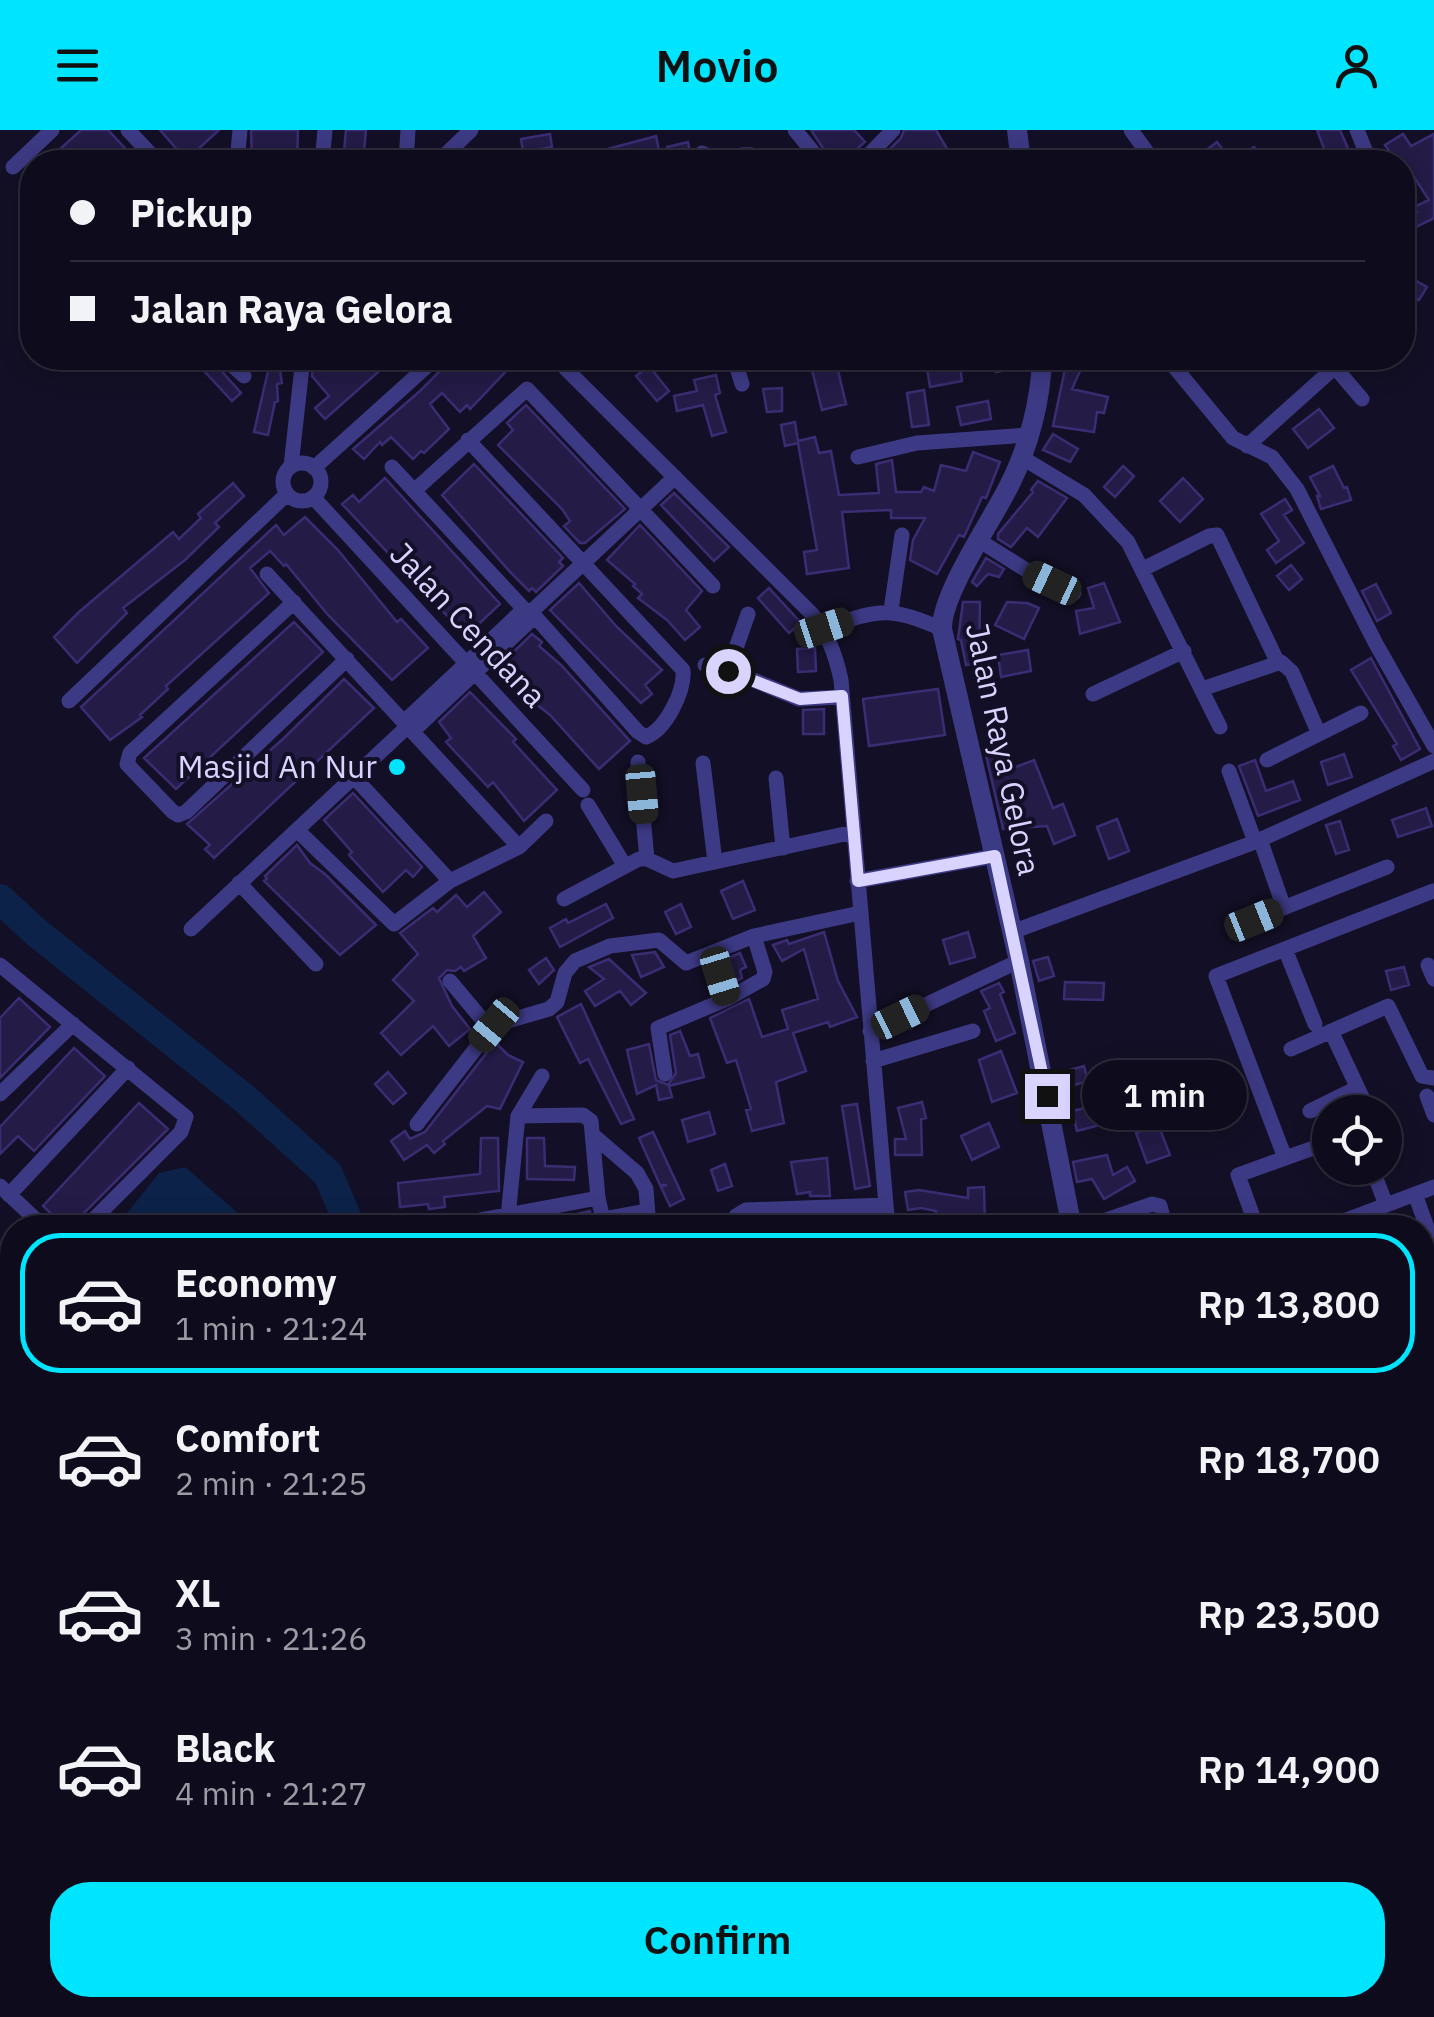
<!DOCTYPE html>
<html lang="en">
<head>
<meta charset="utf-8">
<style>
	body { margin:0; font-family:"IBM Plex Sans",sans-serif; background:#1c1929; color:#f1f3f6; height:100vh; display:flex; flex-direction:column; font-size:38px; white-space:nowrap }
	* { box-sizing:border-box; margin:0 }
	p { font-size:32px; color:#9b9ba3 }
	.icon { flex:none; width:55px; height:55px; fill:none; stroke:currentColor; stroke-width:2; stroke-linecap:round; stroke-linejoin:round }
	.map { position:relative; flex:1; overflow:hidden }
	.panel { position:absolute; left:0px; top:1085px; width:1435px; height:802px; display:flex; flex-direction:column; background:#0e0b1c; border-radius:40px 40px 0 0; box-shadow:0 5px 25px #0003,0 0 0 2px #2e2b3b }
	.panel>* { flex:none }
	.banner { position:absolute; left:20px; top:20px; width:1395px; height:220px; border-radius:40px; box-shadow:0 5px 25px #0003,0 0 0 2px #2e2b3b; display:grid; align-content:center; height:220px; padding:0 50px; background:#0e0b1c }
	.fabs { position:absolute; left:1312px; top:965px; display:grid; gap:20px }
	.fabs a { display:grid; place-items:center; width:90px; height:90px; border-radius:50%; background:#0e0b1c; box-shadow:0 5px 25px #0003,0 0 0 2px #2e2b3b; font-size:50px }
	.end { position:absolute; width:45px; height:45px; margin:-22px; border:12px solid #d9d4ff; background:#111; box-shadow:0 0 0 5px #111 }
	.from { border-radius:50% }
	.bubble { position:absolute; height:70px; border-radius:35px; background:#0e0b1c; box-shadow:0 5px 25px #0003,0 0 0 2px #2e2b3b; font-size:32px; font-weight:600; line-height:70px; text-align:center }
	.car { position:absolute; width:30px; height:60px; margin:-30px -15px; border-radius:12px; box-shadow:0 0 8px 2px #0007; background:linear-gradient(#222 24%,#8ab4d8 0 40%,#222 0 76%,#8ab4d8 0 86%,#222 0) }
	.banner b { display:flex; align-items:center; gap:35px; height:95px; font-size:38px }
	.banner b+b { border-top:2px solid #2e2b3b }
	.banner i { width:25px; height:25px; background:#f1f3f6 }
	ul { padding:18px 0 0; list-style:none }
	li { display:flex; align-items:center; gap:30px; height:140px; margin:0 20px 15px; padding:0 30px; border:5px solid transparent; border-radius:40px }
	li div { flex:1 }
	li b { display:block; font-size:38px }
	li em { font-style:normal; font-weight:600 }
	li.active { border-color:#00e5ff }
	li>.icon { width:90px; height:90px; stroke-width:1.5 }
	.action { display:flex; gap:20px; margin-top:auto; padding:20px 50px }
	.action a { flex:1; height:115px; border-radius:40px; background:#00e5ff; color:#111; font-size:40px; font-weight:600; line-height:115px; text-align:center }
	header { display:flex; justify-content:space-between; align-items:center; height:130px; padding:0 50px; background:#00e5ff; color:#111; font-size:45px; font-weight:600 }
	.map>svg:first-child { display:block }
</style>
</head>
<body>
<header><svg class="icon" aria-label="menu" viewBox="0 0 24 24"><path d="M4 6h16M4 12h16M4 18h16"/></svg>Movio<svg class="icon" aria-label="person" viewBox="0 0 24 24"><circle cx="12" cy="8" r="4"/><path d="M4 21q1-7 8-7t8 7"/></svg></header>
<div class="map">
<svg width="1434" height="1887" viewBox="0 0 1434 1887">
	<rect width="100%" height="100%" fill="#130f26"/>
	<path fill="#0c2248" d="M185,1037L254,1097H116L159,1043Z"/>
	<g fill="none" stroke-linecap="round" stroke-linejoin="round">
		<path stroke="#0c2248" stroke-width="30" d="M0,769L37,803L245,969L328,1044L351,1098
			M518,1875L519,1887"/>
	</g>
	<path fill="#241b47" stroke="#3b2d73" stroke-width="2.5" d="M81,0H108L138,32H72L60,19Z
		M160,0H219L196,21L201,27L195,32H188Z
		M251,0H298L297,32H252Z
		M346,0H366L363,32H343Z
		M811,0H854L865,12L842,32H832Z
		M904,0H936L955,32H889L883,26L901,8Z
		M1317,0H1340L1354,32H1329Z
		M550,4L552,17L523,22L521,9Z
		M1403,4L1411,16L1434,4V88L1402,104V88L1417,82L1414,77L1429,70L1404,32H1396L1385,15Z
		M656,6L661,30L607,32L604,20Z
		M688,12L692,32H670L667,17Z
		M1217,12L1232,32L1254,17L1264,32H1190Z
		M1402,143L1427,157L1419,170L1402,160Z
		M192,228H210L241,263L232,271Z
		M271,228H278L282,253L277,254L278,271L275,272L268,305L254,302Z
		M324,228H394L325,289L315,278L329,266L312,246L313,237Z
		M447,228H506L513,234L470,279L467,275L460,282L442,263L430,274L449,299L424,323L421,321L413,329L391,307L382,315L380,312L364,329L353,319L420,261L447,234Z
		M809,228H835L846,274L822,280Z
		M959,228L962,251L930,257L926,232Z
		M993,228H1028V236L996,242Z
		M1066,228H1086L1072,259L1108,267L1104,283L1097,282L1094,302L1053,296L1065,239L1061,237Z
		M649,236L669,261L657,271L636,246Z
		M716,245L720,263L715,265L726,302L712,306L703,275L677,281L674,266L697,261L694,250Z
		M782,258V281L767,282L763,259Z
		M924,260L929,295L912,297L907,263Z
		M988,271L991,289L961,295L957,277Z
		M526,275L625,379L585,413H580L564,396L570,391L562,379L498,315L513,300L507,293Z
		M1319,279L1334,298L1308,318L1293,299Z
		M795,292L798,311L815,307L819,323L831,321L839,365L879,363L876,334L892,330L896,362H921L924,357L934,361L941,335L966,341L973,322L1000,332L986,368L982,367L964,407L959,405L937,444L910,430L913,410L925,388H891V380L842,382L849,438L807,444L804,422L817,420L798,313L785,316L781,295Z
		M1053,304L1078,319L1070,332L1043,320Z
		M474,334L563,428L559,432L563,436L536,462L532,458L529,461L510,442L442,365Z
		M1123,336L1134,346L1115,367L1104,357Z
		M1333,336L1344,358L1347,357L1351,370L1321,379L1317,366H1320L1310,347Z
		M385,348L500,474L466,506L342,374L353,365L359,372Z
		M1183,348L1203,369L1180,392L1160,371Z
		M1038,351L1067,368L1038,407L1027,398L1011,417L998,409V404L1033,362L1031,360Z
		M233,353L244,366L215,393L219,397L185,430L123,478L127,483L77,533L54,507L79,482L173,402L179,409L201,388L198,384Z
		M674,363L729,417L714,431L661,375Z
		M1285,369L1292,380L1284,385L1304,413L1276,433L1267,420L1279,411L1261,384Z
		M305,387L338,420L397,492L401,489L428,518L392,550L328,485L286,434L284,436L270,421L250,438L269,463L166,556L168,559L140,585L142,587L110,610L81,577L276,395L284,405Z
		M640,395L702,461L686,480L700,497L685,510L667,490L638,468L642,464L633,456L635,454L607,430Z
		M986,428L1004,439L999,447L988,444L977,456L972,452Z
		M1291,435L1302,449L1289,460L1277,446Z
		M579,453L616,496L662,540L645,555L652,564L641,573L550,480Z
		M1104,453L1120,492L1080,504L1076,481L1094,478L1088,458Z
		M1376,454L1391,483L1377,491L1362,461Z
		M769,458L801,493L789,503L758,468Z
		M963,472H980L979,533L966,535L961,510L958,509Z
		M1007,472L1027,473L1039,478L1024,509L995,495Z
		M294,492L323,522L176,659L144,628Z
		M532,504L542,512L539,516L561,535L630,611L599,639L550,585L526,566L524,567L500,542L504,539L500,535Z
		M815,518L816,541L798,542L797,519Z
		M1028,520L1031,541L1001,547L998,525Z
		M1371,528L1420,619L1401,630L1393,616L1397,614L1351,540Z
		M344,549L374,578L214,728L205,719L210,715L187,694L284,608Z
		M938,559L945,605L869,616L863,569Z
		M470,562L516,609L513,612L557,660L524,691L493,652L488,657L446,612L451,608L439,592Z
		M824,579V604H803V580Z
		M1003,621L1008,640L1034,630L1053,678L1063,674L1075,705L1054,714L1047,696L1003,699L986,625Z
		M1344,624L1352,647L1328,655L1321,632Z
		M1255,630L1266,661L1293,651L1300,670L1258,686L1239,636Z
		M353,663L422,737L413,747L406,740L383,762L349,725L352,722L324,690Z
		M1426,678L1432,696L1398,707L1392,690Z
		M1117,689L1129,721L1109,729L1097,697Z
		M1340,691L1349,720L1336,724L1326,695Z
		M297,715L310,733L325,744L376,795L340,825L264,751L267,749L265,746Z
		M743,751L755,780L733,789L721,761Z
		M484,762L501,782L473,806L486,828L464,841L461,837L455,841L447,840L439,848L452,876L470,899L449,916L433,896L401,925L381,903L414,871L393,850L418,824L400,803L433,778L437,782L456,765L467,777Z
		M606,774L613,788L560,817L550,798L566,789L568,793Z
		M681,774L691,797L676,804L665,782Z
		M824,802L838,851L857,887L830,897L828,892L793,903L806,941L776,952L784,993L752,1001L746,980L751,979L736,930L727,933L710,888L749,869L762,907L788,899L782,880L818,869L804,819L782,831L773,815L787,810L789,814Z
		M968,802L975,827L950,834L943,810Z
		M655,822L664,837L641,847L632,825Z
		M740,823L746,837L740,840L742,848L733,853L726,829Z
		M1048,827L1054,846L1039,851L1033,831Z
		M546,828L554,840L539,854L529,840Z
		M609,829L646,863L631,875L620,861L595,876L585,861L604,849L589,837Z
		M1404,837L1409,855L1391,860L1386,841Z
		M1065,852L1104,853L1103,870L1064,869Z
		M999,853L1004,862L1000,864L1015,903L996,911L984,881L990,878L981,861Z
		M19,868L50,897L0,948V888Z
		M581,874L634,989L621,994L588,929L580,933L557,887Z
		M680,901L690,926L698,924L704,947L669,956L672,967L659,970L656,955L637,964L627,920L649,914L656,950L668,955L676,943L670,905Z
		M495,912L508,925L523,932L500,979L487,976L443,1011L445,1014L434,1023L427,1015L404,1030L391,1011L405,1001L410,1009L425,1002Z
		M74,918L105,946L34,1021L18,1006L0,1024V997Z
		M1001,921L1017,963L992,972L979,930Z
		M1084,936L1088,951L1060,959L1055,944Z
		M388,942L406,963L393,974L375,954Z
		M1115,971L1119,990L1077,1001L1072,981Z
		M922,972L926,988L921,989L922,1025H895V1009H906L898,978Z
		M139,973L168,999L77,1090L74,1098H66L43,1076Z
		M857,974L870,1056L855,1059L842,976Z
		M709,982L715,1004L688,1012L682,990Z
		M989,993L999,1017L972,1030L961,1006Z
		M1158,994L1170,1025L1147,1033L1136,1003Z
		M653,1002L684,1069L670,1076L661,1057L667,1055H660L639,1008Z
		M481,1008H498L499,1061L444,1067L445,1077L429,1079L428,1074L400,1077L398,1053L480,1044Z
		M527,1008H544L545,1036L575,1037L574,1050L527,1049Z
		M1107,1025L1113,1045L1127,1037L1135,1051L1104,1069L1092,1049L1077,1052L1073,1032Z
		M827,1028L830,1066H810V1062L797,1064L791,1032Z
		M725,1034L732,1056L718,1061L711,1040Z
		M984,1057L985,1098H969L967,1089L959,1085H936V1081L921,1078L908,1080L905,1062L919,1060L968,1068V1058Z
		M590,1081L593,1098H536V1093Z"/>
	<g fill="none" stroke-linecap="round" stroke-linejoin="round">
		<path stroke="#3d3a85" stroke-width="8" d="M11,1402L12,1398"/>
		<path stroke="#3d3a85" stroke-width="15" d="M128,0L158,32
			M795,0L821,32
			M1131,0L1154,32
			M1357,0L1370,32
			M702,23C723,35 750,15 767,32
			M237,32L240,0
			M322,32L325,0
			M406,32L408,0
			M438,32L471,0
			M862,32L893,0
			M13,37L52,0
			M224,228L244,246
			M555,228L812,484C828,503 836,526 841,550L888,1098
			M734,228L742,254
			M1167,228L1233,308L1272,327L1297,359L1376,514L1434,616
			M1327,228L1362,269
			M1247,316L1335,237
			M858,327L917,313L1028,305
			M1021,327L1084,365L1128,412L1220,597
			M283 352a19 19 0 1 1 38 0a19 19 0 1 1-38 0Z
			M291,336L303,228
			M392,337L524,479L531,482L638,602L646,607C666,599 685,561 683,540L468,310
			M314,338L436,228
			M415,360L527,259L713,456
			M313,367L583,660
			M980,411L1031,443L1074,463
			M1143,439L1209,406L1217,405L1277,531
			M267,444L519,717
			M294,472L130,623L127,634L173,682L178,685L186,682L347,529
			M891,480L902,405
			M531,482L675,347
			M824,498C879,480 887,475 942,499
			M705,535L746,547L799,569L842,567
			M728,541L748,484
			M1202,559L1281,532L1292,542L1319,604
			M1093,564L1184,521
			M69,571L287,364
			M405,591L524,479
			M414,600L533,488
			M1267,630L1361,583
			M638,632L647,729
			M703,633L715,732
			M1229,641L1255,712
			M354,647L450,751
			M776,648L783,718
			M588,675L625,736
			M297,700L394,794L450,751L519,717L546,691
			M1260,709L1284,778
			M857,751L995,726
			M239,753L316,834
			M564,769L639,729H647L673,741L854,702
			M1253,790L1387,737
			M191,799L407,597
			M1012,802L1255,712L1434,631
			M1285,819L1315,894
			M712,823L727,869
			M0,835L186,987L181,1002L85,1098
			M1428,835L1434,849
			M450,851L481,888L494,895
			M870,901L1019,831
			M1331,901L1369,982
			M1291,919L1388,876L1422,946L1434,948
			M873,931L973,901
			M665,944L658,898L727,869L763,849L765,842L754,806
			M0,964L73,894
			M1427,966L1434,985
			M1310,981L1357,958
			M518,986L583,985L591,991L598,1068L605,1098
			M417,994L494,895L549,879L557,872L565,843L575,831L610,816L659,810L686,833L754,806L860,783
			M594,1006L637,1043L646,1059L648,1085
			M1285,1028L1216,846L1433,761
			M1372,1038L1386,1075
			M0,1056L45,1098
			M1415,1064L1434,1117
			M9,1065L128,938
			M508,1087L518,986L542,946
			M604,1089L642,1082L659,1098
			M888,1097L958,1096
			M437,1098L598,1068
			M691,1098L730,1095
			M730,1098L736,1086L746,1080L886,1075
			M1083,1098L1152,1074L1160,1076L1164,1091
			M1257,1098L1238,1045L1319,1016
			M1325,1098L1434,1057
			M1422,1147L1434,1143
			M0,1173L12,1185
			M1422,1217L1434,1213
			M1422,1288L1434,1284
			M0,1314L12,1301
			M1422,1369L1434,1365
			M0,1443L12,1445
			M1422,1497L1434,1494
			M0,1522L12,1524
			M0,1603L12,1605
			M0,1680L12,1682
			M1422,1753L1434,1749
			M0,1761L12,1763
			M0,1838L12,1840
			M1422,1865L1434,1868
			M0,1870L11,1887
			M210,1875L212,1887
			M455,1875V1887
			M960,1875L961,1887
			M289,1887L290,1875
			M635,1887L636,1875
			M836,1887L842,1875
			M1391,1887L1393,1875"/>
		<path stroke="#3d3a85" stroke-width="20" d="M1017,0L1021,32
			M1042,228C1041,269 1029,316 1010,354C993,389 941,464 942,499L1019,831L1072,1098
			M1090,1887L1092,1875"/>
	</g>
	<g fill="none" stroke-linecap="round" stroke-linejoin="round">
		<path stroke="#d9d4ff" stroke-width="12" d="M728,541L800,569L842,566L858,751L995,726L1047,966"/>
	</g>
	<circle fill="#00e5ff" stroke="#130f26" stroke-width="4" cx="397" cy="637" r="10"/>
	<g text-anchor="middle" stroke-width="8" stroke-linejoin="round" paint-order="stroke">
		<g font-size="32" fill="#d9d4ff" stroke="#130f26">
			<text transform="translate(468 495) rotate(47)" y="11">Jalan Cendana</text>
			<text transform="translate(1003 619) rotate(78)" y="11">Jalan Raya Gelora</text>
		</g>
		<g font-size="32" fill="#d9d4ff" stroke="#130f26" text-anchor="end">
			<text x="377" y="648">Masjid An Nur</text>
		</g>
	</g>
</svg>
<div class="fabs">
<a><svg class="icon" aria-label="locate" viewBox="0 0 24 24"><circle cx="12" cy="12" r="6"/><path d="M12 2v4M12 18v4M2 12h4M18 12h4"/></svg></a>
</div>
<i class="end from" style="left:728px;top:541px"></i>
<i class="end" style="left:1047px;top:966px"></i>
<div class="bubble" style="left:1082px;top:930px;width:165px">1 min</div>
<i class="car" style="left:1052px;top:453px;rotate:295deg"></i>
<i class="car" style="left:824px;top:498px;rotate:72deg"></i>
<i class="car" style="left:642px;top:664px;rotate:175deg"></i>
<i class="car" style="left:1254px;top:790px;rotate:68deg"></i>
<i class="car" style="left:720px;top:846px;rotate:163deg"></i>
<i class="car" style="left:900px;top:887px;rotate:64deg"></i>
<i class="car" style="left:494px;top:895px;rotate:220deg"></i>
<div class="banner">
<b><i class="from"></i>Pickup</b>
<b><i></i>Jalan Raya Gelora</b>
</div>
<section class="panel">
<ul>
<li class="active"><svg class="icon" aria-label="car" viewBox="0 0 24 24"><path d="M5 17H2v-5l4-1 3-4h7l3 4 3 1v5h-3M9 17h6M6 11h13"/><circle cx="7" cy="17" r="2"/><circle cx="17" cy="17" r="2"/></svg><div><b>Economy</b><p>1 min · 21:24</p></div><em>Rp 13,800</em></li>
<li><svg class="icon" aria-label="car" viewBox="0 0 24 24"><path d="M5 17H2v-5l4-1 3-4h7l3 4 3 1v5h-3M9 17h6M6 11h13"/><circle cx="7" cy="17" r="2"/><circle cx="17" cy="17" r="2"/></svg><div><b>Comfort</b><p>2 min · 21:25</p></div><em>Rp 18,700</em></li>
<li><svg class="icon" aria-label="car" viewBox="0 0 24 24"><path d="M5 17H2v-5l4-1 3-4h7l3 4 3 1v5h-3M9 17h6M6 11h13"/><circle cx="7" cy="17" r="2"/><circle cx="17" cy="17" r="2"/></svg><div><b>XL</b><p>3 min · 21:26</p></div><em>Rp 23,500</em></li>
<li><svg class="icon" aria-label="car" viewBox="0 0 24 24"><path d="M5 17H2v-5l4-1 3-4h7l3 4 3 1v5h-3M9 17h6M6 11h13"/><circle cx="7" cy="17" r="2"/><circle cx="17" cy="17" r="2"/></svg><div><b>Black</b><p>4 min · 21:27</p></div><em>Rp 14,900</em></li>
</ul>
<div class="action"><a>Confirm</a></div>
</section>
</div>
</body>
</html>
